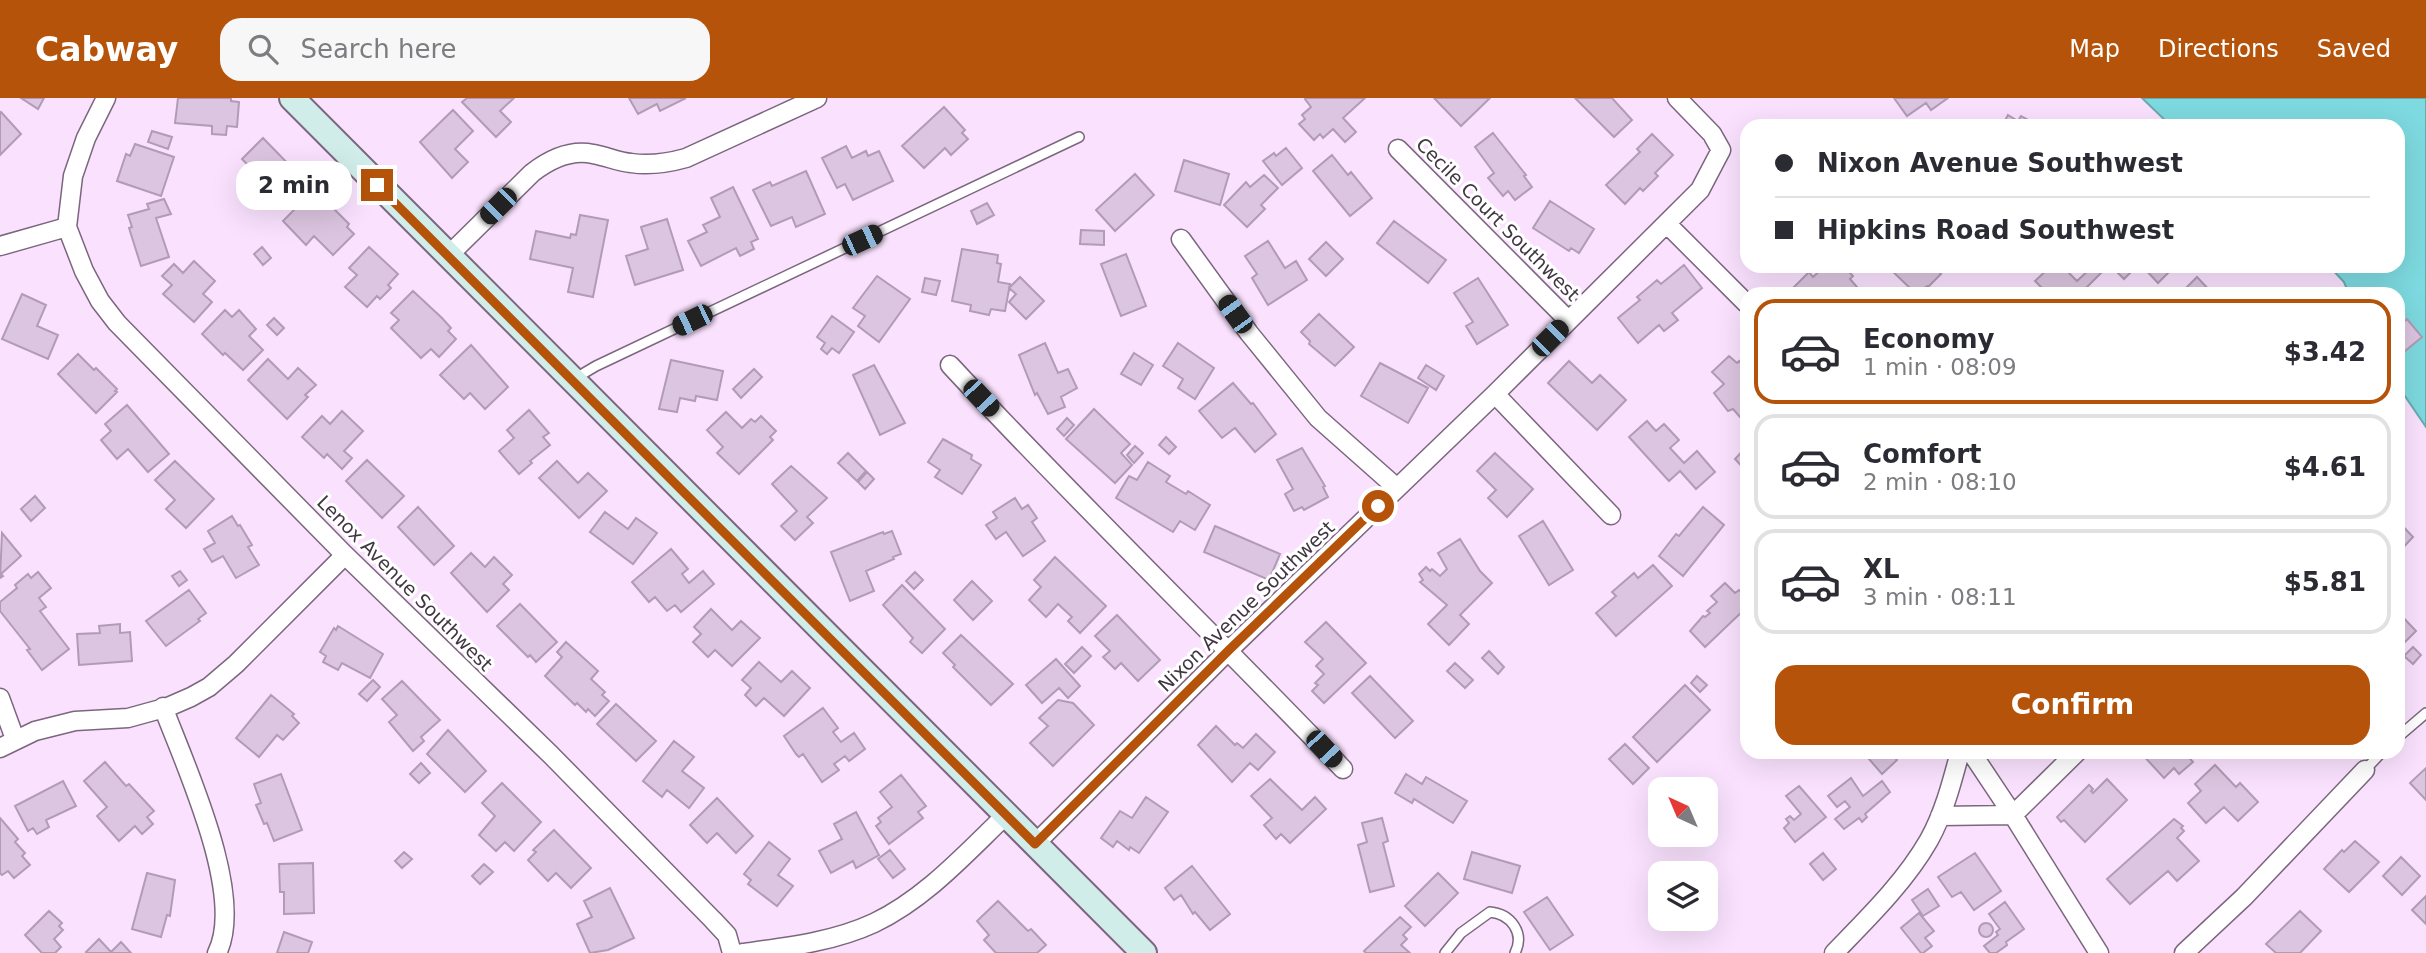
<!DOCTYPE html>
<html lang="en">
<head>
<meta charset="utf-8">
<style>
	body { margin:0; font-family:"DejaVu Sans",sans-serif; background:#f7f7f7; color:#2b2b33; height:100vh; display:flex; flex-direction:column; font-size:26px; white-space:nowrap }
	* { box-sizing:border-box; margin:0 }
	p { font-size:23px; color:#7c7c81 }
	.icon { flex:none; width:38px; height:38px; fill:none; stroke:currentColor; stroke-width:2; stroke-linecap:round; stroke-linejoin:round }
	.map { position:relative; flex:1; overflow:hidden }
	.sheet { position:absolute; left:1740px; top:189px; width:665px; height:472px; display:flex; flex-direction:column; background:#fff; border-radius:21px; box-shadow:0 7px 28px #0002 }
	.sheet>* { flex:none }
	.banner { position:absolute; left:1740px; top:21px; width:665px; height:154px; border-radius:21px; box-shadow:0 7px 28px #0002; display:grid; align-content:center; height:154px; padding:0 35px; background:#fff }
	.needle { width:46px; rotate:316deg }
	.tools { position:absolute; left:1648px; top:679px; display:grid; gap:14px }
	.tools a { display:grid; place-items:center; width:70px; height:70px; border-radius:14px; background:#fff; box-shadow:0 7px 28px #0002; font-size:35px }
	.end { position:absolute; width:32px; height:32px; margin:-16px; border:9px solid #b45309; background:#fff; box-shadow:0 0 0 4px #fff }
	.from { border-radius:50% }
	.bubble { position:absolute; height:49px; border-radius:21px; background:#fff; box-shadow:0 7px 28px #0002; font-size:23px; font-weight:700; line-height:49px; text-align:center }
	.car { position:absolute; width:21px; height:42px; margin:-21px -10px; border-radius:9px; box-shadow:0 0 5px 2px #0007; background:linear-gradient(#222 24%,#8ab4d8 0 40%,#222 0 76%,#8ab4d8 0 86%,#222 0) }
	.banner b { display:flex; align-items:center; gap:24px; height:66px; font-size:26px }
	.banner b+b { border-top:2px solid #e1e1e2 }
	.banner i { width:18px; height:18px; background:#2b2b33 }
	ul { padding:12px 0 0; list-style:none }
	li { display:flex; align-items:center; gap:21px; height:105px; margin:0 14px 10px; padding:0 21px; border:4px solid #e1e1e2; border-radius:21px }
	li div { flex:1 }
	li b { display:block; font-size:26px }
	li em { font-style:normal; font-weight:700 }
	li.selected { border-color:#b45309 }
	li>.icon { width:63px; height:63px; stroke-width:1.5 }
	.action { display:flex; gap:14px; margin-top:auto; padding:14px 35px }
	.action a { flex:1; height:80px; border-radius:21px; background:#b45309; color:#fff; font-size:28px; font-weight:700; line-height:80px; text-align:center }
	header { display:flex; align-items:center; gap:42px; box-sizing:border-box; height:98px; padding:0 35px; background:#b45309; color:#fff }
	header strong { font-size:33px }
	nav { display:flex; gap:38px; margin-inline-start:auto; font-size:24px }
	.search { width:490px; height:63px; background:#f7f7f7; display:flex; align-items:center; gap:18px; box-sizing:border-box; padding:0 24px; border-radius:21px; color:#7c7c81; font-size:26px }
	.map>svg:first-child { display:block }
</style>
</head>
<body>
<header>
<strong>Cabway</strong>
<div class="search"><svg class="icon" aria-label="search" viewBox="0 0 24 24"><circle cx="10" cy="10" r="6"/><path d="M15 15l6 6"/></svg>Search here</div>
<nav><a>Map</a><a>Directions</a><a>Saved</a></nav>
</header>
<div class="map">
<svg width="2426" height="855" viewBox="0 0 2426 855">
	<rect width="100%" height="100%" fill="#fae2fe"/>
	<path fill="#7ddae0" stroke="#6ba9b0" stroke-width="2" d="M2142,0H2426V329L2398,288V196H2349L2344,184L2329,168H2398V28H2171Z"/>
	<path fill="#dcc5e0" stroke="#b19bb5" stroke-width="2" d="M21,0H44L38,11Z
		M178,0H231V3L239,4L237,29L227,28L226,37L212,36V28L175,25Z
		M467,0H514L500,13L511,24L496,39L462,4Z
		M629,0H686L660,13L657,6L638,16Z
		M1306,0H1365L1343,20L1356,34L1345,44L1333,31L1323,40L1320,36L1314,42L1299,26L1305,21L1302,17L1311,9L1305,1Z
		M1434,0H1490L1461,28Z
		M1575,0H1612L1632,22L1614,39Z
		M1894,0H1948L1931,12L1926,5L1907,18Z
		M944,9L965,32L962,35L968,41L951,57L945,50L924,70L902,48Z
		M453,12L473,33L455,51L468,64L452,80L420,44Z
		M1,14L21,36L0,57V15Z
		M2008,17L2018,23L2021,18L2039,28H2002Z
		M152,33L172,39L168,51L148,44Z
		M1493,35L1526,77L1524,78L1532,89L1515,102L1508,93L1503,98L1488,80L1494,75L1475,49Z
		M1652,36L1673,57L1655,75L1658,78L1643,93L1640,90L1625,106L1606,87L1640,54L1637,51Z
		M263,40L300,78L271,106L255,91L263,83L242,61Z
		M135,46L174,59L161,98L117,83L126,56L130,58Z
		M846,48L852,60L866,53L868,58L879,53L893,83L853,102L845,86L837,90L822,60Z
		M1286,50L1302,70L1282,87L1263,63L1274,55L1276,58Z
		M1332,57L1348,77L1351,74L1372,100L1350,118L1313,73Z
		M1184,62L1229,76L1220,107L1175,93Z
		M806,73L825,116L796,129L792,119L771,128L753,92L770,84L772,88Z
		M1135,76L1154,97L1115,133L1096,112Z
		M1264,77L1278,90L1261,107L1265,111L1247,129L1224,107L1246,84L1250,89Z
		M733,89L758,141L751,144L754,151L740,158L736,150L701,168L688,143L707,134L703,127L720,119L711,100Z
		M307,92L315,100L319,96L349,126L347,129L354,136L333,157L314,138L306,147L283,123L294,112L291,108Z
		M164,101L171,116L156,120L169,159L141,168L129,130L132,129L128,117L149,111L147,106Z
		M1550,103L1594,131L1579,155L1571,150L1569,153L1533,130Z
		M987,105L994,117L977,126L971,113Z
		M580,117L608,122L593,199L568,194L573,170L530,161L536,133L570,140L571,136L576,137Z
		M667,121L683,172L635,187L626,158L648,151L641,129Z
		M1394,123L1446,162L1428,185L1377,145Z
		M1081,132L1104,133V147L1080,146Z
		M1268,143L1285,170L1296,163L1307,182L1268,207L1252,180L1257,176L1245,158Z
		M1326,144L1343,161L1326,178L1309,161Z
		M262,149L271,160L263,167L254,156Z
		M369,149L398,176L388,187L391,190L380,201L377,198L367,209L345,189L357,177L349,170Z
		M962,151L998,157L997,165L1001,166L998,184L1010,186L1005,213L991,211L989,217L970,213L971,207L952,203Z
		M1126,156L1146,208L1121,218L1101,166Z
		M194,163L215,183L203,196L212,204L194,224L163,196L172,187L162,178L174,166L183,175Z
		M1684,167L1702,190L1672,215L1678,222L1664,233L1659,227L1638,245L1618,220L1640,202L1637,199L1657,182L1661,186Z
		M1825,168H1837L1840,171L1843,168L1853,178L1850,181L1863,196H1796L1792,191L1809,174L1813,179Z
		M1887,168H1933L1941,176L1928,189L1927,188L1916,196Z
		M2051,168H2062L2077,183L2093,168H2098L2103,173L2080,196H2048L2035,183Z
		M2114,168H2137L2124,181L2113,170Z
		M2142,168H2175L2158,185Z
		M877,178L910,201L879,244L858,228L865,218L853,210Z
		M1020,179L1044,203L1026,221L1009,204L1016,196L1009,190Z
		M2197,179L2213,196H2180Z
		M925,180L940,183L936,197L922,194Z
		M1478,180L1508,227L1477,246L1466,228L1473,224L1454,195Z
		M413,193L442,220L451,230L448,233L456,241L439,259L431,251L421,260L391,230L399,222L391,215Z
		M22,196L46,207L37,228L58,237L48,261L2,241Z
		M225,212L232,219L239,212L256,231L249,238L263,252L243,272L225,255L223,257L202,236Z
		M1319,216L1354,249L1335,268L1309,246L1310,243L1301,234Z
		M832,218L854,234L839,255L832,250L827,256L821,251L825,245L817,239Z
		M274,220L284,230L277,237L267,227Z
		M2407,221L2422,239L2405,253L2398,244V229Z
		M1045,245L1058,275L1068,271L1077,290L1061,299L1065,309L1048,316L1037,295L1035,297L1019,257Z
		M1178,245L1214,270L1195,301L1178,290L1183,281L1163,268Z
		M471,247L508,289L485,311L470,295L464,301L440,277Z
		M1134,255L1153,267L1141,287L1121,276Z
		M78,256L94,272L96,270L117,291L115,293L117,294L96,315L58,276Z
		M1729,258L1737,265L1739,263L1746,271V313L1740,319L1733,311L1728,313L1714,295L1724,286L1712,274Z
		M268,261L288,281L298,270L316,287L305,297L308,299L287,321L248,282Z
		M671,262L723,273L717,302L696,298L695,303L680,300L677,314L659,311Z
		M1569,263L1592,285L1600,277L1626,302L1597,332L1548,285Z
		M1380,265L1428,290L1408,325L1361,298Z
		M874,267L905,325L880,337L853,277Z
		M1426,267L1444,278L1436,292L1418,280Z
		M754,271L762,279L741,300L733,291Z
		M1233,285L1251,306L1253,305L1276,336L1255,354L1235,330L1222,340L1199,313Z
		M127,307L169,356L148,374L128,351L117,361L101,342L111,333L105,326Z
		M1094,311L1130,346L1121,355L1132,367L1115,385L1066,341Z
		M529,312L549,335L543,339L550,347L530,363L532,365L519,376L499,353L514,340L507,332Z
		M342,313L363,333L344,353L352,360L342,371L327,356L324,360L302,339L322,318L330,326Z
		M726,314L742,330L751,321L755,324L761,318L776,333L770,339L773,342L739,376L717,355L723,349L707,332Z
		M1067,320L1074,327L1064,338L1057,331Z
		M1647,323L1656,333L1664,326L1679,342L1670,350L1684,365L1697,353L1715,374L1696,391L1680,373L1669,383L1629,339Z
		M1166,339L1176,349L1169,356L1159,347Z
		M943,341L972,357L971,361L981,367L962,396L935,379L940,372L928,364Z
		M1135,348L1143,355L1134,365L1127,357Z
		M1746,349V373L1735,361Z
		M1302,350L1325,388L1323,389L1328,399L1304,412L1302,409L1294,413L1285,396L1293,391L1277,362Z
		M848,355L866,373L857,383L838,365Z
		M1495,355L1533,391L1507,419L1488,400L1496,392L1477,373Z
		M367,362L404,398L382,420L346,383Z
		M175,363L214,401L186,430L166,411L175,402L155,382Z
		M557,363L578,385L588,375L607,393L579,420L539,380Z
		M1148,364L1170,378L1166,384L1186,396L1188,393L1210,407L1195,432L1180,423L1173,434L1116,400L1129,378L1137,382Z
		M791,368L827,400L807,419L813,425L795,442L781,428L797,413L772,386Z
		M867,374L874,381L865,391L858,384Z
		M35,398L45,410L31,423L21,411Z
		M1015,400L1022,411L1028,407L1037,420L1032,424L1045,443L1023,458L1006,434L996,441L986,427L997,420L993,414Z
		M418,409L454,448L434,467L398,429Z
		M1703,409L1724,427L1683,478L1659,458L1676,436L1679,438Z
		M605,414L628,431L636,420L657,435L633,466L590,434Z
		M232,418L238,428L240,427L252,447L248,449L259,467L236,480L223,458L212,464L204,451L215,445L208,433Z
		M1543,423L1573,472L1549,487L1519,438Z
		M2398,423L2413,439L2398,455Z
		M1215,428L1280,456L1269,482L1204,454Z
		M892,433L901,456L893,459L894,461L866,473L874,493L850,503L831,454L883,434L884,436Z
		M2,435L21,458L1,476L3,478L0,480Z
		M1460,441L1480,473L1492,485L1460,517L1469,526L1449,547L1428,526L1447,507L1420,484L1423,482L1419,476L1426,469L1430,473L1432,471L1440,478L1447,471L1438,455Z
		M671,451L688,471L682,476L689,485L703,473L714,486L681,514L675,507L667,513L655,499L649,504L632,484Z
		M471,455L485,469L494,459L512,477L503,486L509,492L487,514L451,475Z
		M1055,459L1106,508L1080,535L1068,523L1072,519L1058,506L1046,519L1029,502L1041,489L1034,482Z
		M1653,467L1672,488L1616,538L1596,515L1616,498L1612,494L1634,475L1638,480Z
		M180,473L187,482L179,488L172,478Z
		M38,474L51,490L39,500L46,509L40,513L69,551L42,572L27,552L30,551L0,513V504L17,490L15,487L28,476L31,480Z
		M915,474L923,482L914,491L906,483Z
		M972,483L992,503L973,522L954,502Z
		M1725,485L1735,495L1739,492L1746,499L1743,502L1746,510L1705,549L1690,533L1703,518L1705,519L1710,515L1707,513L1717,504L1711,498Z
		M902,487L945,531L922,555L910,544L913,540L883,507Z
		M189,492L206,515L198,521L200,523L166,548L146,523Z
		M520,506L557,544L536,564L530,557L528,559L497,528Z
		M711,511L732,532L741,523L760,540L732,568L715,552L708,559L693,544L701,536L694,529Z
		M2398,514L2416,533L2398,551Z
		M1117,517L1160,562L1138,583L1121,565L1115,571L1103,559L1110,553L1095,538Z
		M1326,524L1366,565L1324,605L1312,593L1318,587L1315,585L1324,576L1316,568L1323,561L1305,544Z
		M120,526V535L130,534L132,563L79,567L77,536L100,535L99,528Z
		M338,528L383,556L370,580L342,565L338,572L323,564L326,558L320,554L334,530L336,532Z
		M961,537L1013,586L991,607L953,569L955,567L943,555Z
		M566,544L598,573L591,581L605,594L602,597L609,603L595,618L588,611L586,614L577,605L575,607L545,578L562,559L557,554Z
		M1082,549L1091,558L1074,575L1065,566Z
		M2413,549L2421,557L2413,566L2404,558Z
		M1489,553L1504,569L1498,576L1482,560Z
		M1056,561L1080,588L1068,600L1059,590L1042,605L1026,587Z
		M759,564L781,584L792,573L810,590L784,618L764,600L756,608L745,597L751,590L742,582Z
		M1455,565L1473,582L1465,590L1447,573Z
		M1370,578L1413,623L1395,640L1352,595Z
		M1697,578L1707,587L1700,594L1691,585Z
		M373,582L380,589L367,603L359,596Z
		M402,583L440,622L421,639L424,643L413,653L389,624L397,617L382,601Z
		M1685,587L1710,612L1657,664L1633,639Z
		M271,597L294,616L292,618L299,625L283,642L277,637L259,659L236,640Z
		M1058,602L1073,605L1094,627L1053,668L1030,645L1048,628L1039,620Z
		M616,606L656,643L636,663L597,626Z
		M823,610L838,630L833,634L841,644L854,635L865,651L849,663L845,658L834,666L839,672L822,684L803,656L799,659L796,656L784,638Z
		M1216,628L1235,647L1237,645L1243,650L1256,636L1275,654L1258,672L1250,665L1232,684L1198,647Z
		M448,632L486,673L465,694L427,656Z
		M674,643L694,659L682,673L704,690L689,710L667,692L662,699L643,683Z
		M1625,646L1649,670L1633,686L1609,661Z
		M1876,654H1890L1897,662L1882,676L1869,661Z
		M2140,654H2184L2193,664L2179,676L2174,670L2164,680Z
		M105,664L126,688L129,686L154,713L147,719L153,726L142,736L135,728L119,743L97,718L107,709L84,683Z
		M421,665L430,675L419,685L410,676Z
		M2215,667L2236,689L2240,685L2258,704L2238,723L2224,709L2206,725L2188,705L2201,693L2195,686Z
		M2426,670V702L2410,685Z
		M281,676L302,732L274,743L267,725L264,726L256,707L261,705L254,686Z
		M1406,676L1422,686L1426,679L1467,703L1453,725L1414,701L1412,705L1395,695Z
		M901,677L926,708L918,714L923,720L889,746L876,728L881,724L878,720L892,709L880,694Z
		M1851,680L1863,698L1882,683L1890,694L1865,716L1867,719L1862,724L1859,720L1844,731L1835,721L1850,709L1845,703L1837,709L1828,698Z
		M1270,681L1302,712L1315,699L1326,711L1290,745L1281,736L1276,741L1264,727L1272,720L1251,698Z
		M2107,681L2127,702L2085,744L2064,722L2061,724L2057,719L2089,687L2093,691L2091,693L2093,695Z
		M63,683L76,708L46,722L49,729L37,736L33,730L28,733L15,708Z
		M502,685L541,724L514,753L505,744L496,753L479,737L495,718L482,705Z
		M1799,688L1826,719L1795,744L1784,730L1789,725L1786,721L1790,718L1794,722L1801,716L1786,698Z
		M1146,699L1168,714L1139,755L1130,749L1129,752L1117,743L1113,749L1101,740L1120,713L1132,720Z
		M717,700L753,738L736,755L717,735L707,745L690,727Z
		M856,714L879,757L856,770L853,763L831,775L819,753L842,741L834,726Z
		M0,720L18,741L15,744L25,755L22,758L30,767L14,780L8,773L2,777L0,775Z
		M1382,720L1388,743L1383,745L1394,788L1370,794L1358,747L1367,744L1362,725Z
		M2174,721L2183,728L2181,730L2184,733L2177,740L2199,763L2177,783L2168,773L2130,806L2107,781Z
		M554,732L591,770L571,790L556,775L548,783L528,762L536,754L533,752Z
		M2355,743L2379,764L2349,794L2324,771L2342,752L2344,754Z
		M769,744L790,761L778,777L793,788L777,808L748,786L751,782L744,776Z
		M890,752L905,771L893,780L878,761Z
		M404,754L412,761L402,770L395,763Z
		M1472,754L1520,768L1512,795L1464,781Z
		M1823,755L1836,771L1823,782L1810,766Z
		M1975,755L2001,793L1974,812L1961,794L1952,799L1938,779Z
		M2401,759L2420,778L2402,797L2383,778Z
		M313,765L314,815L284,816V794H280L279,766Z
		M484,766L493,774L480,786L472,778Z
		M1192,768L1230,816L1210,832L1195,814L1193,816L1181,797L1174,802L1165,790Z
		M147,775L175,782L170,818L167,817L161,839L132,831Z
		M1438,775L1458,795L1425,828L1405,808Z
		M610,790L634,840L608,852L590,855L577,826L592,819L584,803Z
		M1928,791L1939,808L1923,818L1912,802Z
		M2426,798V826L2412,812Z
		M1547,799L1573,837L1550,852L1524,814Z
		M998,803L1028,833L1031,831L1046,847L1037,855H996L984,842L989,837L977,823Z
		M2005,804L2024,831L2006,844L2007,847L1996,855H1990L1984,848L1998,837L1996,834L2000,831L1989,816Z
		M49,813L62,825L59,828L63,832L54,841L61,849L55,855H42L25,837Z
		M2300,813L2321,833L2300,855H2276L2266,846Z
		M1919,815L1934,833L1925,840L1932,848L1923,855H1921L1901,830Z
		M1400,819L1411,829L1403,837L1407,841L1401,847L1410,855H1366L1364,853Z
		M1979 832a7 7 0 1 1 14 0a7 7 0 1 1-14 0Z
		M284,834L312,844L308,855H277Z
		M99,841L111,854L121,844L131,855H88L86,854Z"/>
	<g fill="none" stroke-linecap="round" stroke-linejoin="round">
		<defs>
			<path id="lane" d="M574,281L596,268L1079,39
				M2398,639L2426,615
				M2365,672L2382,654
				M1445,855L1461,835L1490,814C1511,816 1525,835 1515,855"/>
			<path id="street" d="M106,0L86,40L73,78L67,129L84,173L100,203L117,225L345,457L551,657L713,822L727,837L732,855
				M1398,51L1568,222
				M1667,126L1746,205
				M1181,141L1249,235L1318,320L1397,390
				M0,148L67,129
				M448,158L532,75C550,61 570,51 593,56C606,58 618,64 631,65C650,68 668,65 686,60L817,0
				M950,267C1078,405 1213,535 1343,671
				M1495,296L1611,417
				M0,600L15,641
				M163,609C185,667 246,798 217,855
				M0,650L35,633L75,623L128,620L168,609L191,599L209,589L236,566L345,457
				M1971,654L2013,717L2099,855
				M1940,718L2013,717L2077,654
				M1035,746L1229,552L1495,296L1700,92L1721,52L1712,36L1677,0
				M743,855C787,849 833,844 874,825C926,800 965,756 1006,717
				M1834,855C1868,820 1905,784 1929,742C1944,715 1952,684 1960,654
				M2184,855L2244,799L2365,672"/>
			<path id="secondary" d="M292,0L1144,855"/>
		</defs>
		<use href="#lane" stroke="#7b667e" stroke-width="12"/>
		<use href="#street" stroke="#7b667e" stroke-width="21"/>
		<use href="#secondary" stroke="#7b667e" stroke-width="28"/>
		<use href="#lane" stroke="#fff" stroke-width="9"/>
		<use href="#street" stroke="#fff" stroke-width="18"/>
		<use href="#secondary" stroke="#d0edea" stroke-width="24"/>
	</g>
	<g fill="none" stroke-linecap="round" stroke-linejoin="round">
		<path stroke="#b45309" stroke-width="9" d="M377,87L1035,746L1229,552L1378,408"/>
	</g>
	<g text-anchor="middle" stroke-width="6" stroke-linejoin="round" paint-order="stroke">
		<g font-size="19" fill="#403641" stroke="#fff">
			<text transform="translate(1498 121) rotate(45)" y="7">Cecile Court Southwest</text>
			<text transform="translate(405 485) rotate(45)" y="7">Lenox Avenue Southwest</text>
			<text transform="translate(1246 508) rotate(-44)" y="7">Nixon Avenue Southwest</text>
		</g>
	</g>
</svg>
<div class="tools">
<a><svg class="needle" viewBox="-14 -14 28 28"><path d="M0-13l5 13h-10z" fill="#e53935"/><path d="M0 13l5-13h-10z" fill="#7c7c81"/></svg></a>
<a><svg class="icon" aria-label="layers" viewBox="0 0 24 24"><path d="M12 4l9 5-9 5-9-5zM3 14l9 5 9-5"/></svg></a>
</div>
<i class="end from" style="left:1378px;top:408px"></i>
<i class="end" style="left:377px;top:87px"></i>
<div class="bubble" style="left:236px;top:63px;width:116px">2 min</div>
<i class="car" style="left:498px;top:108px;rotate:225deg"></i>
<i class="car" style="left:862px;top:142px;rotate:65deg"></i>
<i class="car" style="left:1235px;top:216px;rotate:324deg"></i>
<i class="car" style="left:692px;top:222px;rotate:244deg"></i>
<i class="car" style="left:1550px;top:240px;rotate:45deg"></i>
<i class="car" style="left:981px;top:300px;rotate:137deg"></i>
<i class="car" style="left:1324px;top:651px;rotate:137deg"></i>
<div class="banner">
<b><i class="from"></i>Nixon Avenue Southwest</b>
<b><i></i>Hipkins Road Southwest</b>
</div>
<section class="sheet">
<ul>
<li class="selected"><svg class="icon" aria-label="car" viewBox="0 0 24 24"><path d="M5 17H2v-5l4-1 3-4h7l3 4 3 1v5h-3M9 17h6M6 11h13"/><circle cx="7" cy="17" r="2"/><circle cx="17" cy="17" r="2"/></svg><div><b>Economy</b><p>1 min · 08:09</p></div><em>$3.42</em></li>
<li><svg class="icon" aria-label="car" viewBox="0 0 24 24"><path d="M5 17H2v-5l4-1 3-4h7l3 4 3 1v5h-3M9 17h6M6 11h13"/><circle cx="7" cy="17" r="2"/><circle cx="17" cy="17" r="2"/></svg><div><b>Comfort</b><p>2 min · 08:10</p></div><em>$4.61</em></li>
<li><svg class="icon" aria-label="car" viewBox="0 0 24 24"><path d="M5 17H2v-5l4-1 3-4h7l3 4 3 1v5h-3M9 17h6M6 11h13"/><circle cx="7" cy="17" r="2"/><circle cx="17" cy="17" r="2"/></svg><div><b>XL</b><p>3 min · 08:11</p></div><em>$5.81</em></li>
</ul>
<div class="action"><a>Confirm</a></div>
</section>
</div>
</body>
</html>
